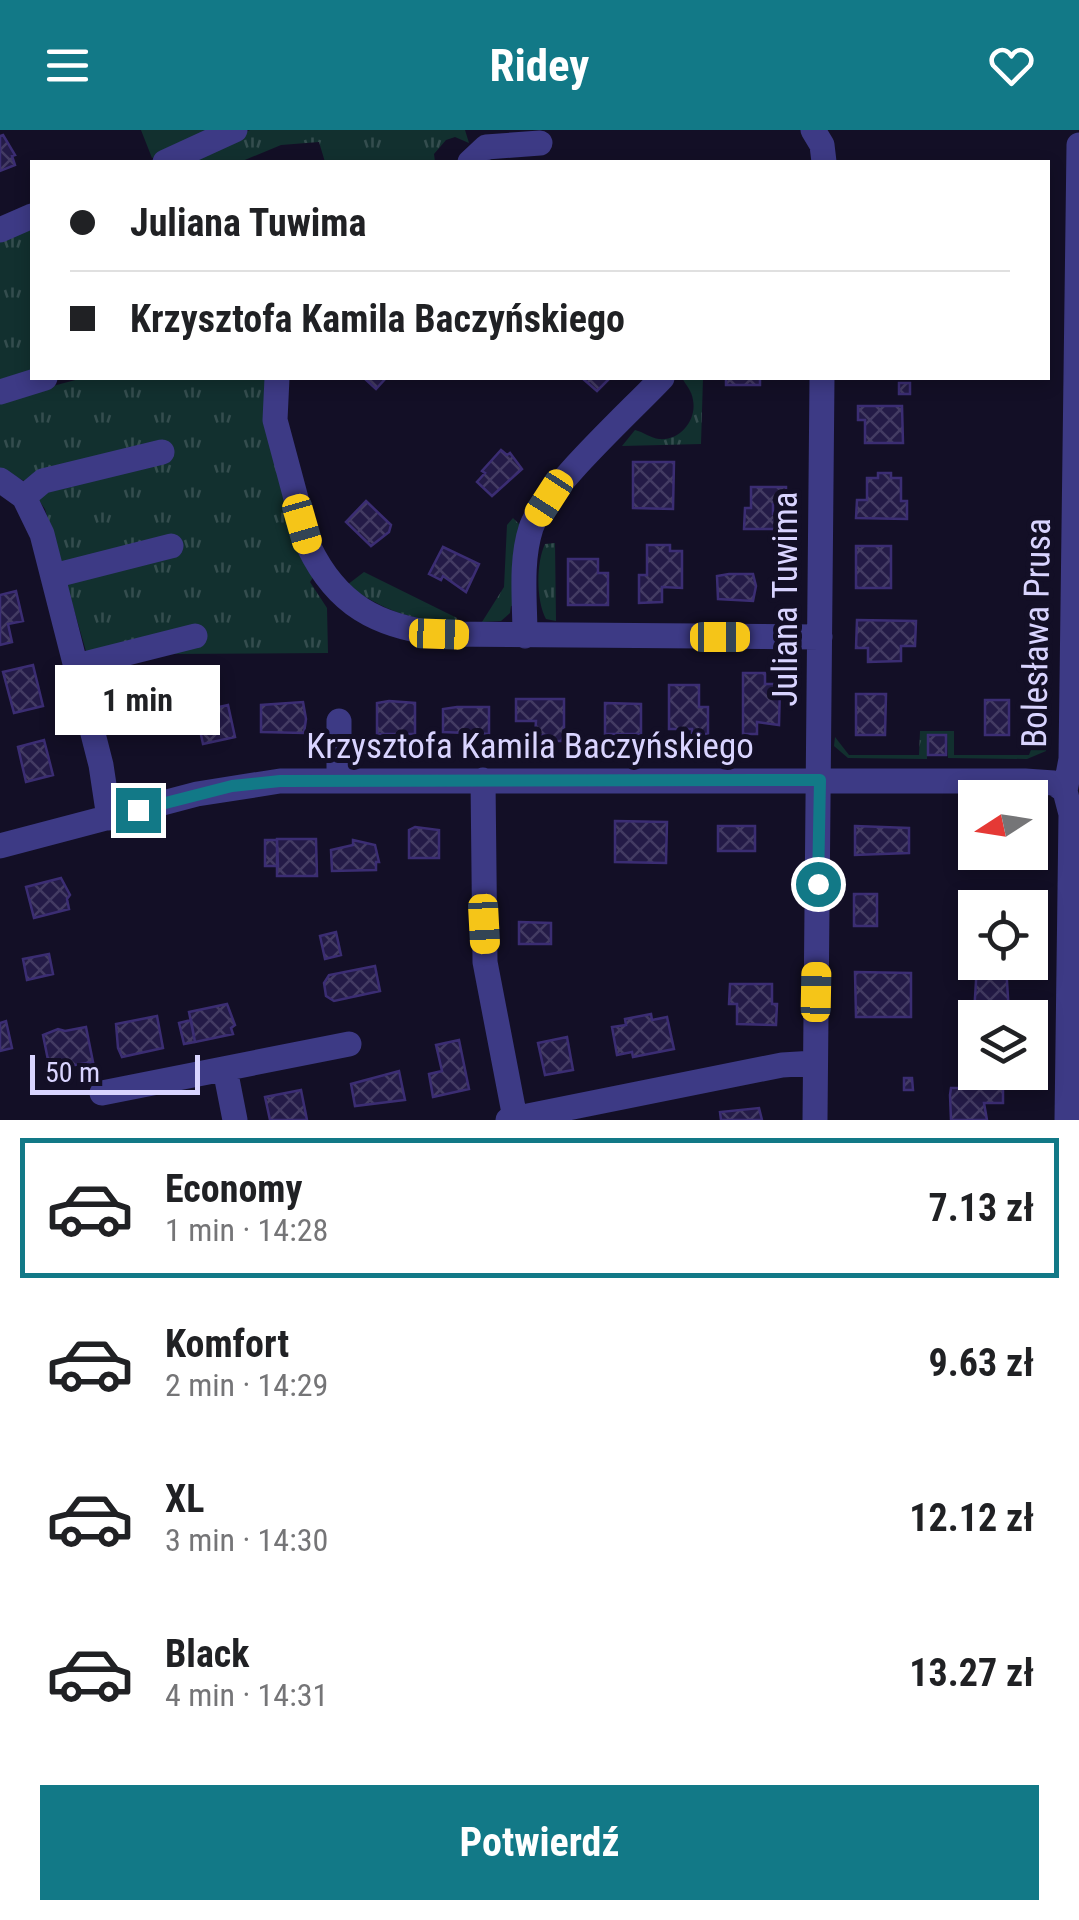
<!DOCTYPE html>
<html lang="pl">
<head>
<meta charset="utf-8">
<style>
	body { margin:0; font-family:"Roboto Condensed",sans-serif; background:#f6f6f6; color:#202124; height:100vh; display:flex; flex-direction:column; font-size:38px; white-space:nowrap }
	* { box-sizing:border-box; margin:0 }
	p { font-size:32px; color:#757577 }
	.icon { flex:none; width:55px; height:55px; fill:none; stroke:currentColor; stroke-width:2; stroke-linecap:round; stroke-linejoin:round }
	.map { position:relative; height:990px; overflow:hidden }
	.sheet { display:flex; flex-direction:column; background:#fff; flex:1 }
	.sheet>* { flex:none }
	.hud { position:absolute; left:30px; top:30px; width:1020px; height:220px; border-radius:0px; box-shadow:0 5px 15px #0003; display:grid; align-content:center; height:220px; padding:0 40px; background:#fff }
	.needle { width:65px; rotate:258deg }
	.tools { position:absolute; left:958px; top:650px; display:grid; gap:20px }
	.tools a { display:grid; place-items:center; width:90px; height:90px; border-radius:0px; background:#fff; box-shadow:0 5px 15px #0003; font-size:50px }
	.scale { position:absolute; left:30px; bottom:25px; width:170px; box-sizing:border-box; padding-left:10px; border:5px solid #d9d4ff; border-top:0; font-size:28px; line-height:35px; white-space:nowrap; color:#d9d4ff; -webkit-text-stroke:8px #130f26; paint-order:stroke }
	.end { position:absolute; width:45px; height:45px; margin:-22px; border:12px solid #127987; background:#fff; box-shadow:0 0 0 5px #fff }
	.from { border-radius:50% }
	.bubble { position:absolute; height:70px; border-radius:0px; background:#fff; box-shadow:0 5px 15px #0003; font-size:32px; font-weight:700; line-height:70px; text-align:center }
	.car { position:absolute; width:30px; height:60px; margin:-30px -15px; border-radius:12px; box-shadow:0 0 8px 2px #0007; background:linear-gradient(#f5c518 24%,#345 0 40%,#f5c518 0 76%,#345 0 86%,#f5c518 0) }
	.hud b { display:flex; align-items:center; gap:35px; height:95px; font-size:38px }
	.hud b+b { border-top:2px solid #e0e0e0 }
	.hud i { width:25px; height:25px; background:#202124 }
	ul { padding:18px 0 0; list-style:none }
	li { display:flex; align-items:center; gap:30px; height:140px; margin:0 20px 15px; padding:0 20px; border:5px solid transparent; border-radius:0px }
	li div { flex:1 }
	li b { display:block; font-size:38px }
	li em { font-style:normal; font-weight:700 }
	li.current { border-color:#127987 }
	li>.icon { width:90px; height:90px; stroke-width:1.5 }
	.cta { display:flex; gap:20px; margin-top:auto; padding:20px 40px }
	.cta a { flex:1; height:115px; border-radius:0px; background:#127987; color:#fff; font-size:40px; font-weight:700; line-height:115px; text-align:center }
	header { display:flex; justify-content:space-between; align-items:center; height:130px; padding:0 40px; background:#127987; color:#fff; font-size:45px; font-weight:700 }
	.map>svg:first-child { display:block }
</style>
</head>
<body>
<header><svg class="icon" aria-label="menu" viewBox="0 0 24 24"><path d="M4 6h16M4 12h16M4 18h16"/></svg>Ridey<svg class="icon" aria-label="heart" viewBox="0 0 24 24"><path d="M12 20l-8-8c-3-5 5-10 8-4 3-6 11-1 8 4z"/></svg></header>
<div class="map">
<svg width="1079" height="990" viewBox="0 0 1079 990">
	<defs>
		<pattern id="grass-tufts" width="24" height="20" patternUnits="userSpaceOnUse" patternTransform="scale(2.5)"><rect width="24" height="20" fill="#12302f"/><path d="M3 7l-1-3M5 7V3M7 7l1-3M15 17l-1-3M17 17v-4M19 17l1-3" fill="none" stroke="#344d4e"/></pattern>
		<pattern id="building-cross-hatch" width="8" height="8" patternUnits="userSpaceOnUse" patternTransform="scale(2.5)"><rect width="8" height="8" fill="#241b47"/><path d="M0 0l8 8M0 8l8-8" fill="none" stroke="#433b63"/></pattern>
	</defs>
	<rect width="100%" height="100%" fill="#130f26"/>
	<path fill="url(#grass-tufts)" d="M141,0H222L152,28Z
		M250,0H465L469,13L455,7L446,10L434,24L435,32H325L319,12L281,15L240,32H183Z
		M32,94V243L0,253V107Z
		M83,248H266C255,302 295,394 314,446L310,452L327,478L328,523L162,524L92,542L45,379L26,352L0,338V270Z
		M682,248H703L701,314L622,316L635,300C643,302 651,308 659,309C680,311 697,290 693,270C692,261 686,255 682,248Z
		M513,388L523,398L516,476H511L510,483L501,491L482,492L504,457L507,395Z
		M555,413L556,491L546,489C536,470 536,433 545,414Z
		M364,442L457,488L455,494C410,489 384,481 347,455Z
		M920,601H954V625H1029L1037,604H1049L1046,621L1027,629L948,628L947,604H927V629L848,628L834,616L835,607L849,625H919Z"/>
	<path fill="url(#building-cross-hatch)" stroke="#3b2d73" stroke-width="2.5" d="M3,5L15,25L12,26L15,35L0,41V6Z
		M364,248H386L376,259Z
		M582,248H610L597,261Z
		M726,248H760V255H726Z
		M899,253H910V264H899Z
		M858,276H902L903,313H865V290H858Z
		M501,320L507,325L510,323L522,339L492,366L477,352L485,343L482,341Z
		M633,332H674L673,379L633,378Z
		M878,343H891V348H901V371H907V389L856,388L857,370H867V348H878Z
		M751,357H786V374H773V384H777L778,399H744L745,378H751Z
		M366,371L391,395L389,402L371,416L346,392Z
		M647,415H670V421H682V458L662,457V472L639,473V445H647Z
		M856,416H891V458H856Z
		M443,417L479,434L466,462L443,446L441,450L429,444Z
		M568,429H598V443H608V475H568Z
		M729,444H753L756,456L753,471L718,469L717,446Z
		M16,461L23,491L8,494L12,512L0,515V465Z
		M857,490L916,491L915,516H901V531L868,532V518H856Z
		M33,535L43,576L14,583L3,542Z
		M743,543H765V554H780L779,595L757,592V604H743Z
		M146,546L159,583L146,590L127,592L117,553Z
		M669,555H699V577H708V604H692V599H669Z
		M856,564H886L885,605H856Z
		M516,569H564V605L561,611H550L547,605H535L536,591H516Z
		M985,570H1009V605H985Z
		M389,571L415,573V604H377V573Z
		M303,572L306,589L304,603L261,602V575Z
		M605,573L641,574V604H605Z
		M228,575L235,607L203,614L196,582Z
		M457,577H489V604L443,602V579Z
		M928,605H946V625H928Z
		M44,610L53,645L26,652L18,617Z
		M615,691L667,692L666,733L615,732Z
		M967,693H975V722H995V729H962V713L967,714Z
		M718,696H755V721H718Z
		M855,696L909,698V723L855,725Z
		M415,697L439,700V728H409V700Z
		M277,709H316L317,746H277Z
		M265,710H277L278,736H265Z
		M353,710L375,715L379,732H376V740L332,741L331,720L353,715Z
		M61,748L70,765L67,769L69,779L34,788L26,757Z
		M854,764H877V796H854Z
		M1003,764V775L1011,778H975V803H963V765Z
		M519,792L551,793V814H519Z
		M336,802L341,825L325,829L320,806Z
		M49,824L53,844L27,850L23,829Z
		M977,835H1006L1009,884H974Z
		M375,836L380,861L334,871L326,866L324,853L329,845Z
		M855,842L911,843V887H856Z
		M730,854H772V874H777L776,895L737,894V874H729Z
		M227,874L235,895L231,898L233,904L195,912L189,882Z
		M651,884L652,890L667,887L674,919L633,927L632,922L617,925L612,897L626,895L625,889Z
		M157,886L163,918L122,927L118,918L116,894Z
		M191,890L195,912L184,914L179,893Z
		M6,891L12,918L0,921V893Z
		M86,897L93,932L69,936L71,943L62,945L60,938L50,940L43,905L58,899L65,901Z
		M567,907L573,940L545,945L538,913Z
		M459,910L469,959L433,967L429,944L442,941L436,915Z
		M960,940L1009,942V952H1003V973H984L987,990H951L950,965L951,958H960Z
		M399,941L405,970L355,976L351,954Z
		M904,948H912L913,960H904Z
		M301,960L307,990H270L265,967Z
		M759,978L762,990H721L720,982Z"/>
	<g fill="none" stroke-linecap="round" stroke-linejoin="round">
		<path stroke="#3d3a85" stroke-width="25" d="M813,0L822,15L824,32
			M165,32L235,0
			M470,32L486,17L540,13
			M0,100L32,86
			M277,248L275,290L309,417C337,475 377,496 439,504L820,507
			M0,262L45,248
			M0,350L24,367L42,404L101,635L109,688
			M24,367L43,351L162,322
			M53,446L171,416
			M525,506C525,471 520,432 531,398C543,361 632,280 662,248
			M76,536L195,506
			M339,591V649
			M483,650L485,832L515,988
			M0,716L197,664L280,651H1025L1054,653L1065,661
			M225,939L235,990
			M102,963L349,914
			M508,990L782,935L815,933
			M815,990L822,248
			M1067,990L1071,684L1065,661L1071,629L1079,15"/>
	</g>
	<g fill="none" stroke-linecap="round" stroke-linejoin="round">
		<path stroke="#127987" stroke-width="12" d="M138,680L232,656L280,651L820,650L818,754"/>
	</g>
	<g text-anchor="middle" stroke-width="10" stroke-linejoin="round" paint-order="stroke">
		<g font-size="35" fill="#d9d4ff" stroke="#130f26">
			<text transform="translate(785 469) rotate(-90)" y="12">Juliana Tuwima</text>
			<text transform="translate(1036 503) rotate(-89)" y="12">Bolesława Prusa</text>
			<text x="530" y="628">Krzysztofa Kamila Baczyńskiego</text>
		</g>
	</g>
</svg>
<div class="tools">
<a><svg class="needle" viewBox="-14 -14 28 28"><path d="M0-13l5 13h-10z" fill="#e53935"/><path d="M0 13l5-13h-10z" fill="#757577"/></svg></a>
<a><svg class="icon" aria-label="locate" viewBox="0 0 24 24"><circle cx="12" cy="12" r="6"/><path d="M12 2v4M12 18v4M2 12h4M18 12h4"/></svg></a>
<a><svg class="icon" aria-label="layers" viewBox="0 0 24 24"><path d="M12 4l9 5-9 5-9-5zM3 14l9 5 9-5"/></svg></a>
</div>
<div class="scale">50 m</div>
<i class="end from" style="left:818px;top:754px"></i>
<i class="end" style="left:138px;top:680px"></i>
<div class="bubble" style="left:55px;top:535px;width:165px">1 min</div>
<i class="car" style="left:549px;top:368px;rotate:213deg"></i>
<i class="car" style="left:302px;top:394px;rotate:164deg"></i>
<i class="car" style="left:439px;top:504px;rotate:92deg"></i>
<i class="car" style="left:720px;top:507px;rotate:90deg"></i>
<i class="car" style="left:484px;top:794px;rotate:177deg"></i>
<i class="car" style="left:816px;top:862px;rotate:1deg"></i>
<div class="hud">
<b><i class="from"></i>Juliana Tuwima</b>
<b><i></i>Krzysztofa Kamila Baczyńskiego</b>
</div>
</div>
<section class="sheet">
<ul>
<li class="current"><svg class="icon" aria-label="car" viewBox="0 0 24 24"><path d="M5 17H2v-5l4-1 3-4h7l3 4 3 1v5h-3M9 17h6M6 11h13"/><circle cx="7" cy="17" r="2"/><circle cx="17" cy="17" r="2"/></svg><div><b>Economy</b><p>1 min · 14:28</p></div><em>7.13 zł</em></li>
<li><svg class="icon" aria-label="car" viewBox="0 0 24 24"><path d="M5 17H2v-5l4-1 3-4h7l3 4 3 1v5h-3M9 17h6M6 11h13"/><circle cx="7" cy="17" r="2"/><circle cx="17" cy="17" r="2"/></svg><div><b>Komfort</b><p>2 min · 14:29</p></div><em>9.63 zł</em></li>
<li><svg class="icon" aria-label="car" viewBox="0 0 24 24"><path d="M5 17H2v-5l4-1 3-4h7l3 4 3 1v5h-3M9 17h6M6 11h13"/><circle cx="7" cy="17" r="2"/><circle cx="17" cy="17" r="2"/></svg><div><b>XL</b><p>3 min · 14:30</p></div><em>12.12 zł</em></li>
<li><svg class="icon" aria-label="car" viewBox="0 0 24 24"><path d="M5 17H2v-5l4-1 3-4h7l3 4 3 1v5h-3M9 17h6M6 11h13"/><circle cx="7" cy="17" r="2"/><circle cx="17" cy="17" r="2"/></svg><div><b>Black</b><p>4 min · 14:31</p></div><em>13.27 zł</em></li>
</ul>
<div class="cta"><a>Potwierdź</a></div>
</section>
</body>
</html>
